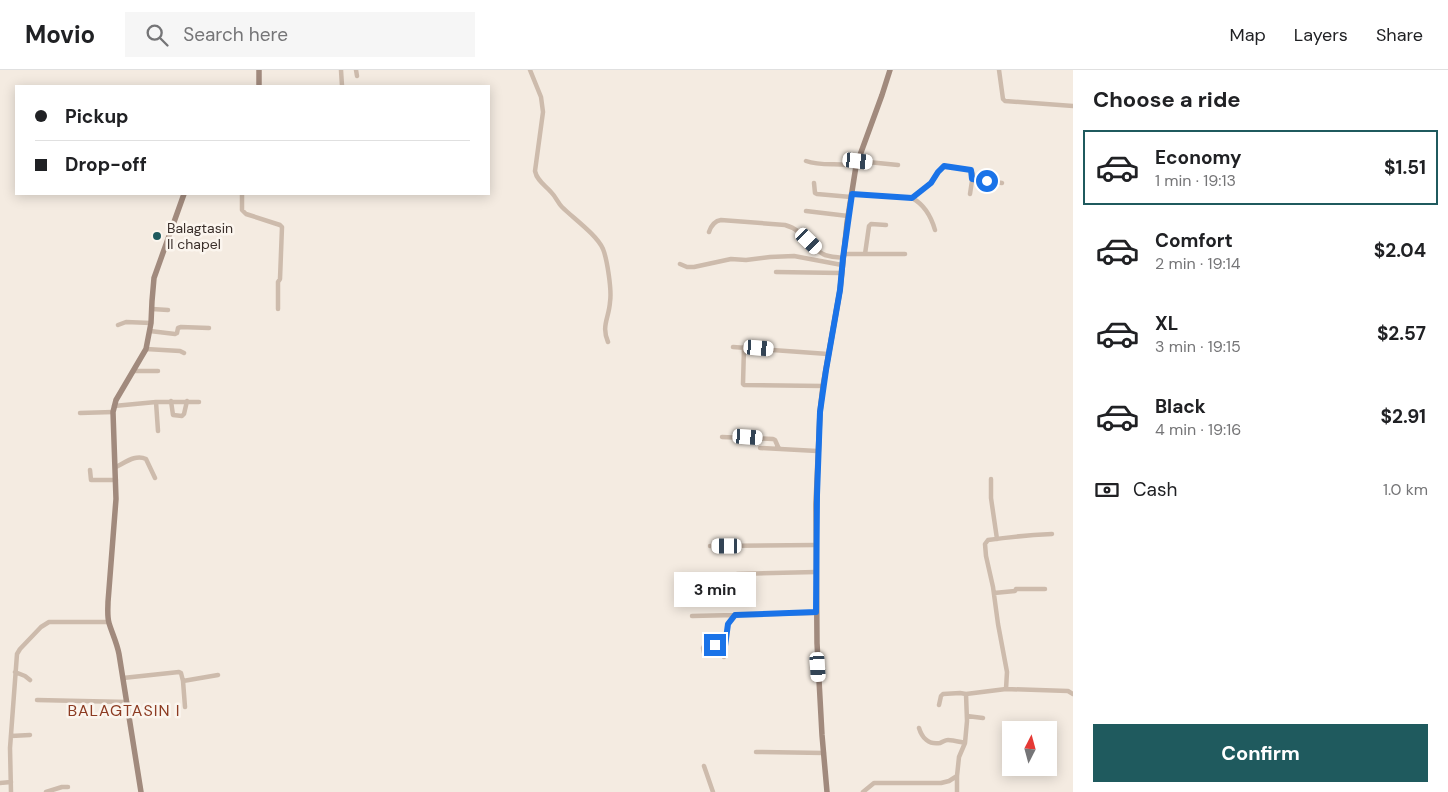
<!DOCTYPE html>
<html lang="en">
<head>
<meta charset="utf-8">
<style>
	body { margin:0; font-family:"DM Sans",sans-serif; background:#f6f6f6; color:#202124; height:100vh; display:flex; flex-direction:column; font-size:19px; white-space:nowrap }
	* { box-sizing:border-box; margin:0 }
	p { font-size:16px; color:#757577 }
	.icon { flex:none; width:28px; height:28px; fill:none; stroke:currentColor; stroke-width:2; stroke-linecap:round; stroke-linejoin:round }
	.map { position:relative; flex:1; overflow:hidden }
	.drawer { display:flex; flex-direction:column; background:#fff; width:375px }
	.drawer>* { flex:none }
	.top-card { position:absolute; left:15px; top:15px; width:475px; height:110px; border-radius:0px; box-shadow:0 2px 12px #0003; display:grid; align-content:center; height:110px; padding:0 20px; background:#fff }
	.needle { width:32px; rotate:6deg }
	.buttons { position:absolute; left:1002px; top:651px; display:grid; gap:10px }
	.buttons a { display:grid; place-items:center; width:55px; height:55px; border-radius:0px; background:#fff; box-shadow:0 2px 12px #0003; font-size:25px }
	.end { position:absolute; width:22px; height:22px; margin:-11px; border:6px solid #1a73e8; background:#fff; box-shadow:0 0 0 2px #fff }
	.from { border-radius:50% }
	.bubble { position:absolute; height:35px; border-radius:0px; background:#fff; box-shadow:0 2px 12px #0003; font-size:16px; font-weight:700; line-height:35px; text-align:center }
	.car { position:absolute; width:15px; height:30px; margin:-15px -8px; border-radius:6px; box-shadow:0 0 4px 1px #0007; background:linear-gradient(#fff 24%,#345 0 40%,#fff 0 76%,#345 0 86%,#fff 0) }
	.top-card b { display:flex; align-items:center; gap:18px; height:48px; font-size:19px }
	.top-card b+b { border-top:1px solid #e0e0e0 }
	.top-card i { width:12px; height:12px; background:#202124 }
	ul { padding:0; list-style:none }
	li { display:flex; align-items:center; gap:15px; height:75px; margin:0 10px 8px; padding:0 10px; border:2px solid transparent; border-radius:0px }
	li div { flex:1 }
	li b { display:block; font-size:19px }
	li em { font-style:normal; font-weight:700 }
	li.current { border-color:#1f5a5e }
	li>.icon { width:45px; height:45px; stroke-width:1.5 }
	h2 { padding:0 20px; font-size:22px; line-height:60px }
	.pay { display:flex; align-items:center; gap:12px; height:55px; padding:0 20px; font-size:19px }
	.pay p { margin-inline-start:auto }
	.action { display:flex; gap:10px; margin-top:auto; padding:10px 20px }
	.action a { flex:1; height:58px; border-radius:0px; background:#1f5a5e; color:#fff; font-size:20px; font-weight:700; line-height:58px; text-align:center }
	header { display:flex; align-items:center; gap:30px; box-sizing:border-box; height:70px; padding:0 25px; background:#fff; border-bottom:1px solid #e0e0e0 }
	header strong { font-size:24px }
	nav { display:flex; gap:28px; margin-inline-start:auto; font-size:18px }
	.search { width:350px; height:45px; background:#f6f6f6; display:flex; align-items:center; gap:12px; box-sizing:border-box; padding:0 18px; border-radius:0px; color:#757577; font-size:19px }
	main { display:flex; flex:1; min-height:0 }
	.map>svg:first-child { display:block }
</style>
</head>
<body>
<header>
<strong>Movio</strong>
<div class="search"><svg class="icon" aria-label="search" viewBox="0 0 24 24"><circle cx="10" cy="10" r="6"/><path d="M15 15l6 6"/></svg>Search here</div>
<nav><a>Map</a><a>Layers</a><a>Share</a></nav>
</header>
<main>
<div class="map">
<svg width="1073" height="722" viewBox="0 0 1073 722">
	<rect width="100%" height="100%" fill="#f4ebe1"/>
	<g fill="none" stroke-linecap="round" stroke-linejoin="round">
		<path stroke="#cdbbac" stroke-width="4.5" d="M341,0L342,16
			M356,0L357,6
			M530,0L541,27L543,42L535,101C537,111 545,115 551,122C556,127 558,133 562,137C573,148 597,165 603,179C607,189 612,220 610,232C609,248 601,256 608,272
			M999,0L1003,29L1005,31L1073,36
			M806,91C822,97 839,92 856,96
			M858,91L898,95
			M972,109L1002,113
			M814,113L815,123L817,124L851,127
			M242,124V140L246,144L280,155L282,157L280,209L278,212V239
			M852,124L912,128L931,113L938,102L945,96L971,100L973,104L970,124
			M912,128C925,135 931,146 935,160
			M806,141L848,146
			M709,162C711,156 714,151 721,150L785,155C804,160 809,177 823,184C828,187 837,187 843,188
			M843,184H905
			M865,184L869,156L871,154L886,155
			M680,194L687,197H694L731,189L746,190L770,187L794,186L842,195
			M776,202L841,203
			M152,239L168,240
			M118,255L126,252L151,253
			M150,261L175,264L177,263L178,258L181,257L209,258
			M733,277L828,284
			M744,277L743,314L744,315L823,316
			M146,279L180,281L184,283
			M134,301H158
			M171,331L173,345L182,346L184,344L187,331
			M156,332L158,361
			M114,336L156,332H199
			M80,343L113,342
			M722,367L773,369L775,370L779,379
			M760,378L817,381
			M116,397C126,392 136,384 146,389L155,408
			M90,400L91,410H116
			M991,409V428L997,469
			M710,476L816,475
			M737,504L816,502
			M994,523L1015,521L1016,519H1045
			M692,546L735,545
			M704,583L703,578L704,576H725
			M724,587L728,554L735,545L816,543
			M15,602L25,606L30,610
			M123,608L179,602L181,603L183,611
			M1006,619L1007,602L998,554L993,517L986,486L985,474L988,470C1009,467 1031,465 1052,464
			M37,630L127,632
			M939,635L941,626L943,624L960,623L966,624
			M185,637L183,611L218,605
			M967,646L983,648
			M919,658C922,668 929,675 940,673C943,672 945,670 948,670C953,670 960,672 965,673
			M11,666L30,665
			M756,682L824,683
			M704,696L713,722
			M0,713L11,712
			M11,722L10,678L17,584L20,579L41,557L49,552H109
			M46,722L62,717H68
			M863,722L874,713H941L949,711L957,706
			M957,722V706L959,687L965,673L967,651L966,624L1006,619L1068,621L1073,624"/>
		<path stroke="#a18a7d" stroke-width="5.5" d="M259,0V16
			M141,722L119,584C117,573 112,563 109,553C107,546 108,538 108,532L116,429L113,342L116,330L146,279L151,253L152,231L154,208L184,124
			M827,722L822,665L817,573L816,434L820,342L823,316L840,220L847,153L856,96L882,25L890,0"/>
	</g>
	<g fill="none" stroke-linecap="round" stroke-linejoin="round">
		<path stroke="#1a73e8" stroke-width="6" d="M715,575L725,576L728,554L735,545L816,542L817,425L820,342L826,300L840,220L843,188L852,124L912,128L931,113L938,102L944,96L971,100L972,109L987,111"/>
	</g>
	<circle fill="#1f5a5e" stroke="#fbf5ee" stroke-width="2" cx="157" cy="166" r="5"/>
	<g text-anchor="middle" stroke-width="5" stroke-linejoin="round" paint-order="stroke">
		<g font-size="14" fill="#3b302b" stroke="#fbf5ee" text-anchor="start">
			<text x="167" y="163">Balagtasin<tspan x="167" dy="16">II chapel</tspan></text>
		</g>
		<g font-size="16" letter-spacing="1" fill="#8c3b22" stroke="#fbf5ee">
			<text x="124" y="646">BALAGTASIN I</text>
		</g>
	</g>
</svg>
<div class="buttons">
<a><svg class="needle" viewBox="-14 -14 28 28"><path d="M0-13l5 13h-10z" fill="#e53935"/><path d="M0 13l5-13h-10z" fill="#757577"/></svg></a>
</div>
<i class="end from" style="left:987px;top:111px"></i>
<i class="end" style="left:715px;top:575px"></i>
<div class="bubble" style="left:674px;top:502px;width:82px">3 min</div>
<i class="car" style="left:858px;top:91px;rotate:96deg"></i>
<i class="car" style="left:809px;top:171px;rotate:134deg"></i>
<i class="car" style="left:759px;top:278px;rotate:95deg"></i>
<i class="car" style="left:748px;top:367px;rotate:94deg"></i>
<i class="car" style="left:727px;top:476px;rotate:270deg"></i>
<i class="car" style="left:818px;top:597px;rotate:176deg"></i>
<div class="top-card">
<b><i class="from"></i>Pickup</b>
<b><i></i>Drop-off</b>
</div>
</div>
<section class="drawer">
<h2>Choose a ride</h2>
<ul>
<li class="current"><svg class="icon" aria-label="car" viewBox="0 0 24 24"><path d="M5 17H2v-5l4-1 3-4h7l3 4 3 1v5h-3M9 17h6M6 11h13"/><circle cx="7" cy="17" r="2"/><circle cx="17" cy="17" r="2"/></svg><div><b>Economy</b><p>1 min · 19:13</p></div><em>$1.51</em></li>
<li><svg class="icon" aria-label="car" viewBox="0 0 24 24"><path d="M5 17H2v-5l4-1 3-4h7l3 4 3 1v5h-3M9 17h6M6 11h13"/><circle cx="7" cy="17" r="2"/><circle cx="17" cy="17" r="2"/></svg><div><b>Comfort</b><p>2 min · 19:14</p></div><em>$2.04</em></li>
<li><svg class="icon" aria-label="car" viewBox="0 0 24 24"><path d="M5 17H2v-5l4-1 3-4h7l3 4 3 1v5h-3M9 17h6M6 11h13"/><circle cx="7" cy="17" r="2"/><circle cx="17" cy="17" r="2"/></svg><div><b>XL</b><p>3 min · 19:15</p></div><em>$2.57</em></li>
<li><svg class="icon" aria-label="car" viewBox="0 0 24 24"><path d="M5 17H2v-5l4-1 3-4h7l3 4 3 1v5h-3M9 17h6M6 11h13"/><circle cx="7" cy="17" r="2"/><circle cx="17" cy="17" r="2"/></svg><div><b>Black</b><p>4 min · 19:16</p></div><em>$2.91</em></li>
</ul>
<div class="pay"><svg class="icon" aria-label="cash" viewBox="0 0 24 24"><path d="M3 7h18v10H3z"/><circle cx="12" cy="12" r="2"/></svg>Cash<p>1.0 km</p></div>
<div class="action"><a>Confirm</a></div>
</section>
</main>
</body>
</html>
